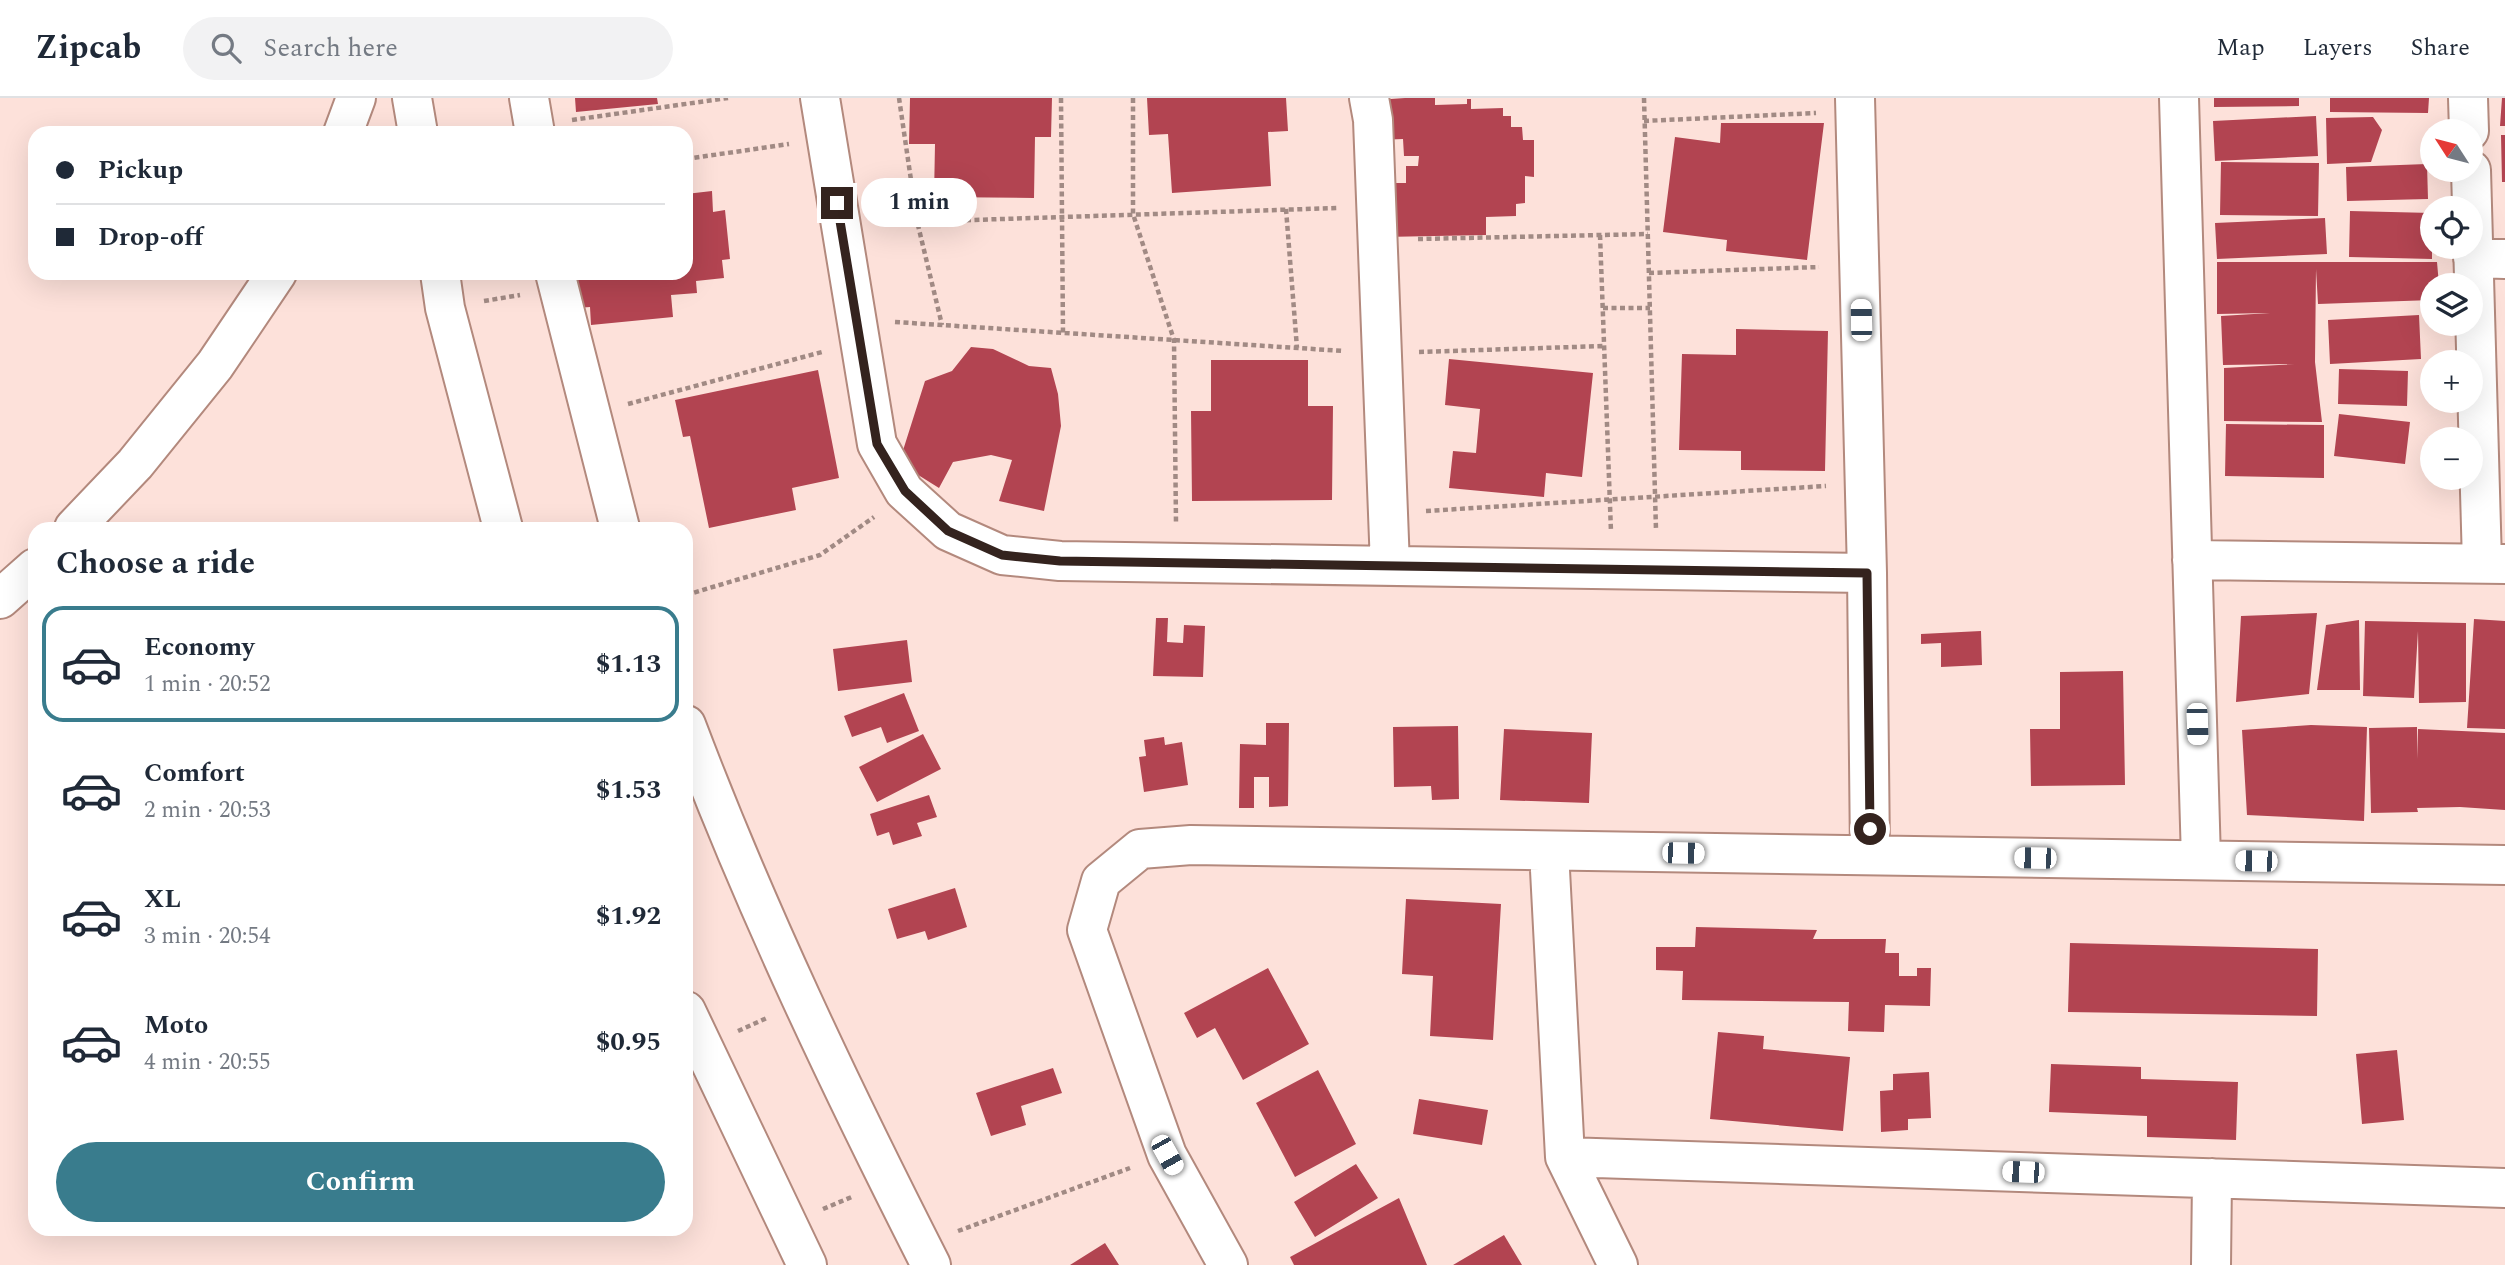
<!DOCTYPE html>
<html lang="en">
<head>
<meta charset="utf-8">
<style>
	body { margin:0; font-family:Spectral,serif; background:#f2f2f3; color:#1f2937; height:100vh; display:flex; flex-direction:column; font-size:26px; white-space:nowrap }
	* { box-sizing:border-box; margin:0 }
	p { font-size:23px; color:#747a83 }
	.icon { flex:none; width:38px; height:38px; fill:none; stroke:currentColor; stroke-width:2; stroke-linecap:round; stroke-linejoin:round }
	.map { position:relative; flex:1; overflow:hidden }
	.side { position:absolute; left:28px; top:424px; width:665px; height:714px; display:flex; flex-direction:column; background:#fff; border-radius:21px; box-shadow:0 7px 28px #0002 }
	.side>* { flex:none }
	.hud { position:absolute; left:28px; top:28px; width:665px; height:154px; border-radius:21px; box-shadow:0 7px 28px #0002; display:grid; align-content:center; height:154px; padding:0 28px; background:#fff }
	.needle { width:46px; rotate:306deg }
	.controls { position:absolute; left:2420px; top:21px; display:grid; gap:14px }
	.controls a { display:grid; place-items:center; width:63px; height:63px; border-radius:50%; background:#fff; box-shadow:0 7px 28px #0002; font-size:35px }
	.end { position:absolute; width:32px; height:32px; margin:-16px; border:9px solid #34231e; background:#fff; box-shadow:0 0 0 4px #fff }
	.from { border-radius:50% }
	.bubble { position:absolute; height:49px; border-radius:24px; background:#fff; box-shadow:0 7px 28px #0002; font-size:23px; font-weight:700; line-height:49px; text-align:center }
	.car { position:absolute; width:21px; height:42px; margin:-21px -10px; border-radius:9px; box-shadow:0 0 5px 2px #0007; background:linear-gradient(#fff 24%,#345 0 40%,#fff 0 76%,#345 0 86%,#fff 0) }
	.hud b { display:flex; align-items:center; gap:24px; height:66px; font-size:26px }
	.hud b+b { border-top:2px solid #e0e1e3 }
	.hud i { width:18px; height:18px; background:#1f2937 }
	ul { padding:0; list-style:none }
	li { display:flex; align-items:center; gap:21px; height:116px; margin:0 14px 10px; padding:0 14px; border:4px solid transparent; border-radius:21px }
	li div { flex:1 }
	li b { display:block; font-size:26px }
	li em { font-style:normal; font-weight:700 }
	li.current { border-color:#397c8d }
	li>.icon { width:63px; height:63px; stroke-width:1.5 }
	h2 { padding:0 28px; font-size:32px; line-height:84px }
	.primary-button { display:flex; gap:14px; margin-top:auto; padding:14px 28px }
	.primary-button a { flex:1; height:80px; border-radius:42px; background:#397c8d; color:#fff; font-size:28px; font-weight:700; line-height:80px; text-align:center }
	header { display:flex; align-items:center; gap:42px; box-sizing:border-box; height:98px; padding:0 35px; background:#fff; border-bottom:2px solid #e0e1e3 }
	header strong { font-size:33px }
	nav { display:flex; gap:38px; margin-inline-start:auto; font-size:24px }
	.search { width:490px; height:63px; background:#f2f2f3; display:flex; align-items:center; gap:18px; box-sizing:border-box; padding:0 24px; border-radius:38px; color:#747a83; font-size:26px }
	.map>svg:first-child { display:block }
</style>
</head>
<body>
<header>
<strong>Zipcab</strong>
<div class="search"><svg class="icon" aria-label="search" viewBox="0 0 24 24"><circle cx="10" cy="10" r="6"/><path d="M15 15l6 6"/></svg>Search here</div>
<nav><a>Map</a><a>Layers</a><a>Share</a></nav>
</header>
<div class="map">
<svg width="2505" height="1167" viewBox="0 0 2505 1167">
	<rect width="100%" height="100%" fill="#fde1da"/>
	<path fill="#b24451" d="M575,0H657L658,6L576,14Z
		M910,0H1052L1051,39H1035L1034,100L934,99L935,46H909Z
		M1147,0H1286L1288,33L1268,34L1271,88L1172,95L1168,36L1149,37Z
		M1405,0H1435V7L1467,6V1H1471V11L1503,10V18H1511V29H1522L1523,42H1534V79L1525,78V105L1516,106V118L1486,119V137L1383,139L1382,85H1406V68H1418L1419,58H1404L1403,41L1378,42L1377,2Z
		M2214,0H2299V8L2214,9Z
		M2330,0H2429L2428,15L2330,14Z
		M2502,0H2505V28H2500Z
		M2316,18L2318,58L2215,63L2213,23Z
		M2373,19L2382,32L2371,64L2327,66L2326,20Z
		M1721,25H1824L1807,162L1726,153L1727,142L1663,134L1675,39L1720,45Z
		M2501,37H2505V84H2502Z
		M2221,64L2319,65L2318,118L2220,117Z
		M2427,66L2428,101L2347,103L2346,69Z
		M712,93L713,114L725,112L730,161L722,162L724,180L696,183L697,195L671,197L673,219L591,227L590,209L577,210L574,176L686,175V96Z
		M2350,113L2432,115V161L2349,159Z
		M2325,120L2327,156L2217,161L2215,125Z
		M2217,164H2437L2439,187H2432V202L2318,206L2316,171L2315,264L2322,324L2224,323V270L2295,266L2223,267L2221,218L2270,215L2217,216Z
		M2419,217L2421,261L2330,266L2328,222Z
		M1736,231L1828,233L1825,373L1741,372V353L1679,352L1682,256L1736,257Z
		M971,249L993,251L1029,268L1051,270L1058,296L1061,328L1044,413L999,403L1012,362L991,357L953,364L939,390L899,365L925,283L952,273Z
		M1449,261L1593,275L1582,379L1546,375L1544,399L1449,390L1453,353L1476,355L1480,311L1445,307Z
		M1211,262H1308V308H1333L1332,402L1192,403L1191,313H1211Z
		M2339,271L2408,273L2407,308L2338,306Z
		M818,272L839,380L792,390L796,412L709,430L690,338L683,339L675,302Z
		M2339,316L2410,324L2405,366L2334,358Z
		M2226,326L2324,327V380L2225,378Z
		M2317,515L2309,596L2236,604L2241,518Z
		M1156,520H1168L1167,544L1183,545L1184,527L1205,528L1203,579L1153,578Z
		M2474,521L2505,523V631L2467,630Z
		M2359,522L2360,592H2317L2326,527Z
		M2365,523L2466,525V604L2419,605L2418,533L2414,600L2363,598Z
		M1981,533L1982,567L1941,569V545L1921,546V536Z
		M907,542L912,584L838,593L833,551Z
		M2123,573L2125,687L2031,688L2030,631H2060V574Z
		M904,595L919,633L887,645L881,629L852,639L844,618Z
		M1266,625H1289L1288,708L1269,709V679H1254V710H1239L1240,646L1266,647Z
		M2311,627L2367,629L2364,723L2247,717L2242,632Z
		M1458,628L1459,701L1432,702L1431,688L1394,689L1393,629Z
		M2417,629V661L2418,631L2505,635V712L2460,709L2417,710L2418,714L2371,715L2369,630Z
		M1504,631L1592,635L1589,705L1500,702Z
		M923,636L941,671L877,704L859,669Z
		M1164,639L1165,647L1182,644L1188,687L1144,694L1139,659L1146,658L1144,642Z
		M929,697L937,719L917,725L922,738L893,747L889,734L877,738L870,716Z
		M955,790L967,829L928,842L925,833L897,841L888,811Z
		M1406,801L1501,806L1493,942L1430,938L1433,878L1402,876Z
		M1696,829L1817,832L1813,841H1886L1885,855H1899V878H1917V870H1931L1930,908L1885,907L1884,934L1848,933L1849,904L1682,902L1683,873L1656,872V849H1695Z
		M2070,845L2318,851L2317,918L2068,914Z
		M1268,870L1309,946L1243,982L1215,930L1197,940L1184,915Z
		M1718,934L1764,938L1763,951L1850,959L1843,1033L1710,1021Z
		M2397,952L2404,1022L2362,1026L2356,956Z
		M2051,966L2141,969V981L2238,984L2236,1042L2147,1039V1018L2049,1014Z
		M1053,970L1062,995L1021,1008L1026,1027L991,1038L976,995Z
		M1318,972L1356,1046L1295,1079L1256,1005Z
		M1929,974L1931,1020L1908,1021V1032L1881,1034L1880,993L1893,992V976Z
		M1419,1001L1488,1012L1482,1047L1413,1036Z
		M1356,1066L1378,1100L1315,1139L1294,1104Z
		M1399,1100L1427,1167H1294L1290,1159Z
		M1504,1137L1522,1167H1453Z
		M1105,1145L1119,1167H1070Z"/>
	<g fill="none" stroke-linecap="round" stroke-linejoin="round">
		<defs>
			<path id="minor" d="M412,0L418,35
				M529,0L535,35
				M820,0L877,346L904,393L948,433L1002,457L1060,463L1867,475
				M1369,0L1373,22L1390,468
				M1855,0L1867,475L1870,757
				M2179,0L2201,762
				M2468,0L2469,33
				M343,35L356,0
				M2471,72L2482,465
				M2473,160L2505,161
				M440,175L445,210L503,430
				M555,175L620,430
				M74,430L135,366L215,267L277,175
				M2192,462L2505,466
				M0,501L35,470
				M686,627C756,812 841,990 931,1167
				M1549,753L1565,1059L1618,1167
				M686,913L807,1167
				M1565,1059L2505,1090
				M1228,1167L1167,1057L1087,832L1101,783L1140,751L1191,747L2505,767
				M2211,1167L2212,1080"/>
		</defs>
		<use href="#minor" stroke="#b3897d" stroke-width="42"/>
		<path stroke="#a18a84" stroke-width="4.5" stroke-dasharray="5 3.5" stroke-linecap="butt" d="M899,0L917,123L942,227
			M1061,0L1063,235
			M1133,0V116L1174,242L1176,425
			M1644,0L1656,432
			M572,22L728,0
			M1644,23L1816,15
			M686,61L789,46
			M1286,111L1297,250
			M881,125L1337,110
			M1600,137L1611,434
			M1418,141L1648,136
			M1649,175L1819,169
			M484,203L520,197
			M1603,210H1650
			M895,224L1344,253
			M1419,254L1604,248
			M628,306L822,254
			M1426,413L1826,388
			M686,497L820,457L874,419
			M738,933L769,919
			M823,1111L854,1098
			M958,1133L1130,1070"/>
		<use href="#minor" stroke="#fff" stroke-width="38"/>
	</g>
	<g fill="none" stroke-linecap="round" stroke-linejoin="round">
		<path stroke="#34231e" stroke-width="9" d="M837,105L877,346L905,393L948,433L1002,457L1060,463L1867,475L1870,731"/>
	</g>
</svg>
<div class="controls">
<a><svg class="needle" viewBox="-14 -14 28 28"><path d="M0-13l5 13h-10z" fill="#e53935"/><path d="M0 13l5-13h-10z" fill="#747a83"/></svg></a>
<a><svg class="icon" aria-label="locate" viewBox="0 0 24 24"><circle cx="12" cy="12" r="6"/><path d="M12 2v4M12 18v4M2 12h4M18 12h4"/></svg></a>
<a><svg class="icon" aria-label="layers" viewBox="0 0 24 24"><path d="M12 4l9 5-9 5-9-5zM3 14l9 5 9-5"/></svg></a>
<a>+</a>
<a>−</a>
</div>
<i class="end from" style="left:1870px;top:731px"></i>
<i class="end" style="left:837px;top:105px"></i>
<div class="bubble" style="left:861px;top:80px;width:116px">1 min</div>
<i class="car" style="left:1861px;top:222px;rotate:359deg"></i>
<i class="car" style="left:2197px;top:626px;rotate:178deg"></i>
<i class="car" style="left:1683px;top:755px;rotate:91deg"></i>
<i class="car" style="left:2035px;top:760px;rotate:271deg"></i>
<i class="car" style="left:2256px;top:763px;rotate:271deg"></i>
<i class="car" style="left:1167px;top:1057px;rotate:151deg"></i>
<i class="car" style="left:2023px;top:1074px;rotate:272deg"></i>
<div class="hud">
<b><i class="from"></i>Pickup</b>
<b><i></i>Drop-off</b>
</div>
<section class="side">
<h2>Choose a ride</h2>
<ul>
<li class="current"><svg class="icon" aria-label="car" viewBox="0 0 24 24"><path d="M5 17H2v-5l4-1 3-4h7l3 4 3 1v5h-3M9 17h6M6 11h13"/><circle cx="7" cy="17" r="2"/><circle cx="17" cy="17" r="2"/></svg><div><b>Economy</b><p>1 min · 20:52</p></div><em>$1.13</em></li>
<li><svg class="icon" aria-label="car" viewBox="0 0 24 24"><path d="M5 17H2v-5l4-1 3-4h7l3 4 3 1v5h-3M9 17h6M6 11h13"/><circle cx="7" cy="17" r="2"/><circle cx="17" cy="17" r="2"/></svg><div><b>Comfort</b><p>2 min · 20:53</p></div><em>$1.53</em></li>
<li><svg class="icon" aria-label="car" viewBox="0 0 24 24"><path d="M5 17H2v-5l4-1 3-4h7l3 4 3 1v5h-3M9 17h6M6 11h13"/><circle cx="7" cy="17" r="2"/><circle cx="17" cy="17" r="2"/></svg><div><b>XL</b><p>3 min · 20:54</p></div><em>$1.92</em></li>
<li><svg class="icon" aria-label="car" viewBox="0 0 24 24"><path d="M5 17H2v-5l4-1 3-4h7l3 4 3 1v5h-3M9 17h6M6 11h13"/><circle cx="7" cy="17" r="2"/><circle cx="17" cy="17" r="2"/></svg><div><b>Moto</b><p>4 min · 20:55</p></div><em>$0.95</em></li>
</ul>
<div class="primary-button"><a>Confirm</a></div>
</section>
</div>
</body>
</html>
